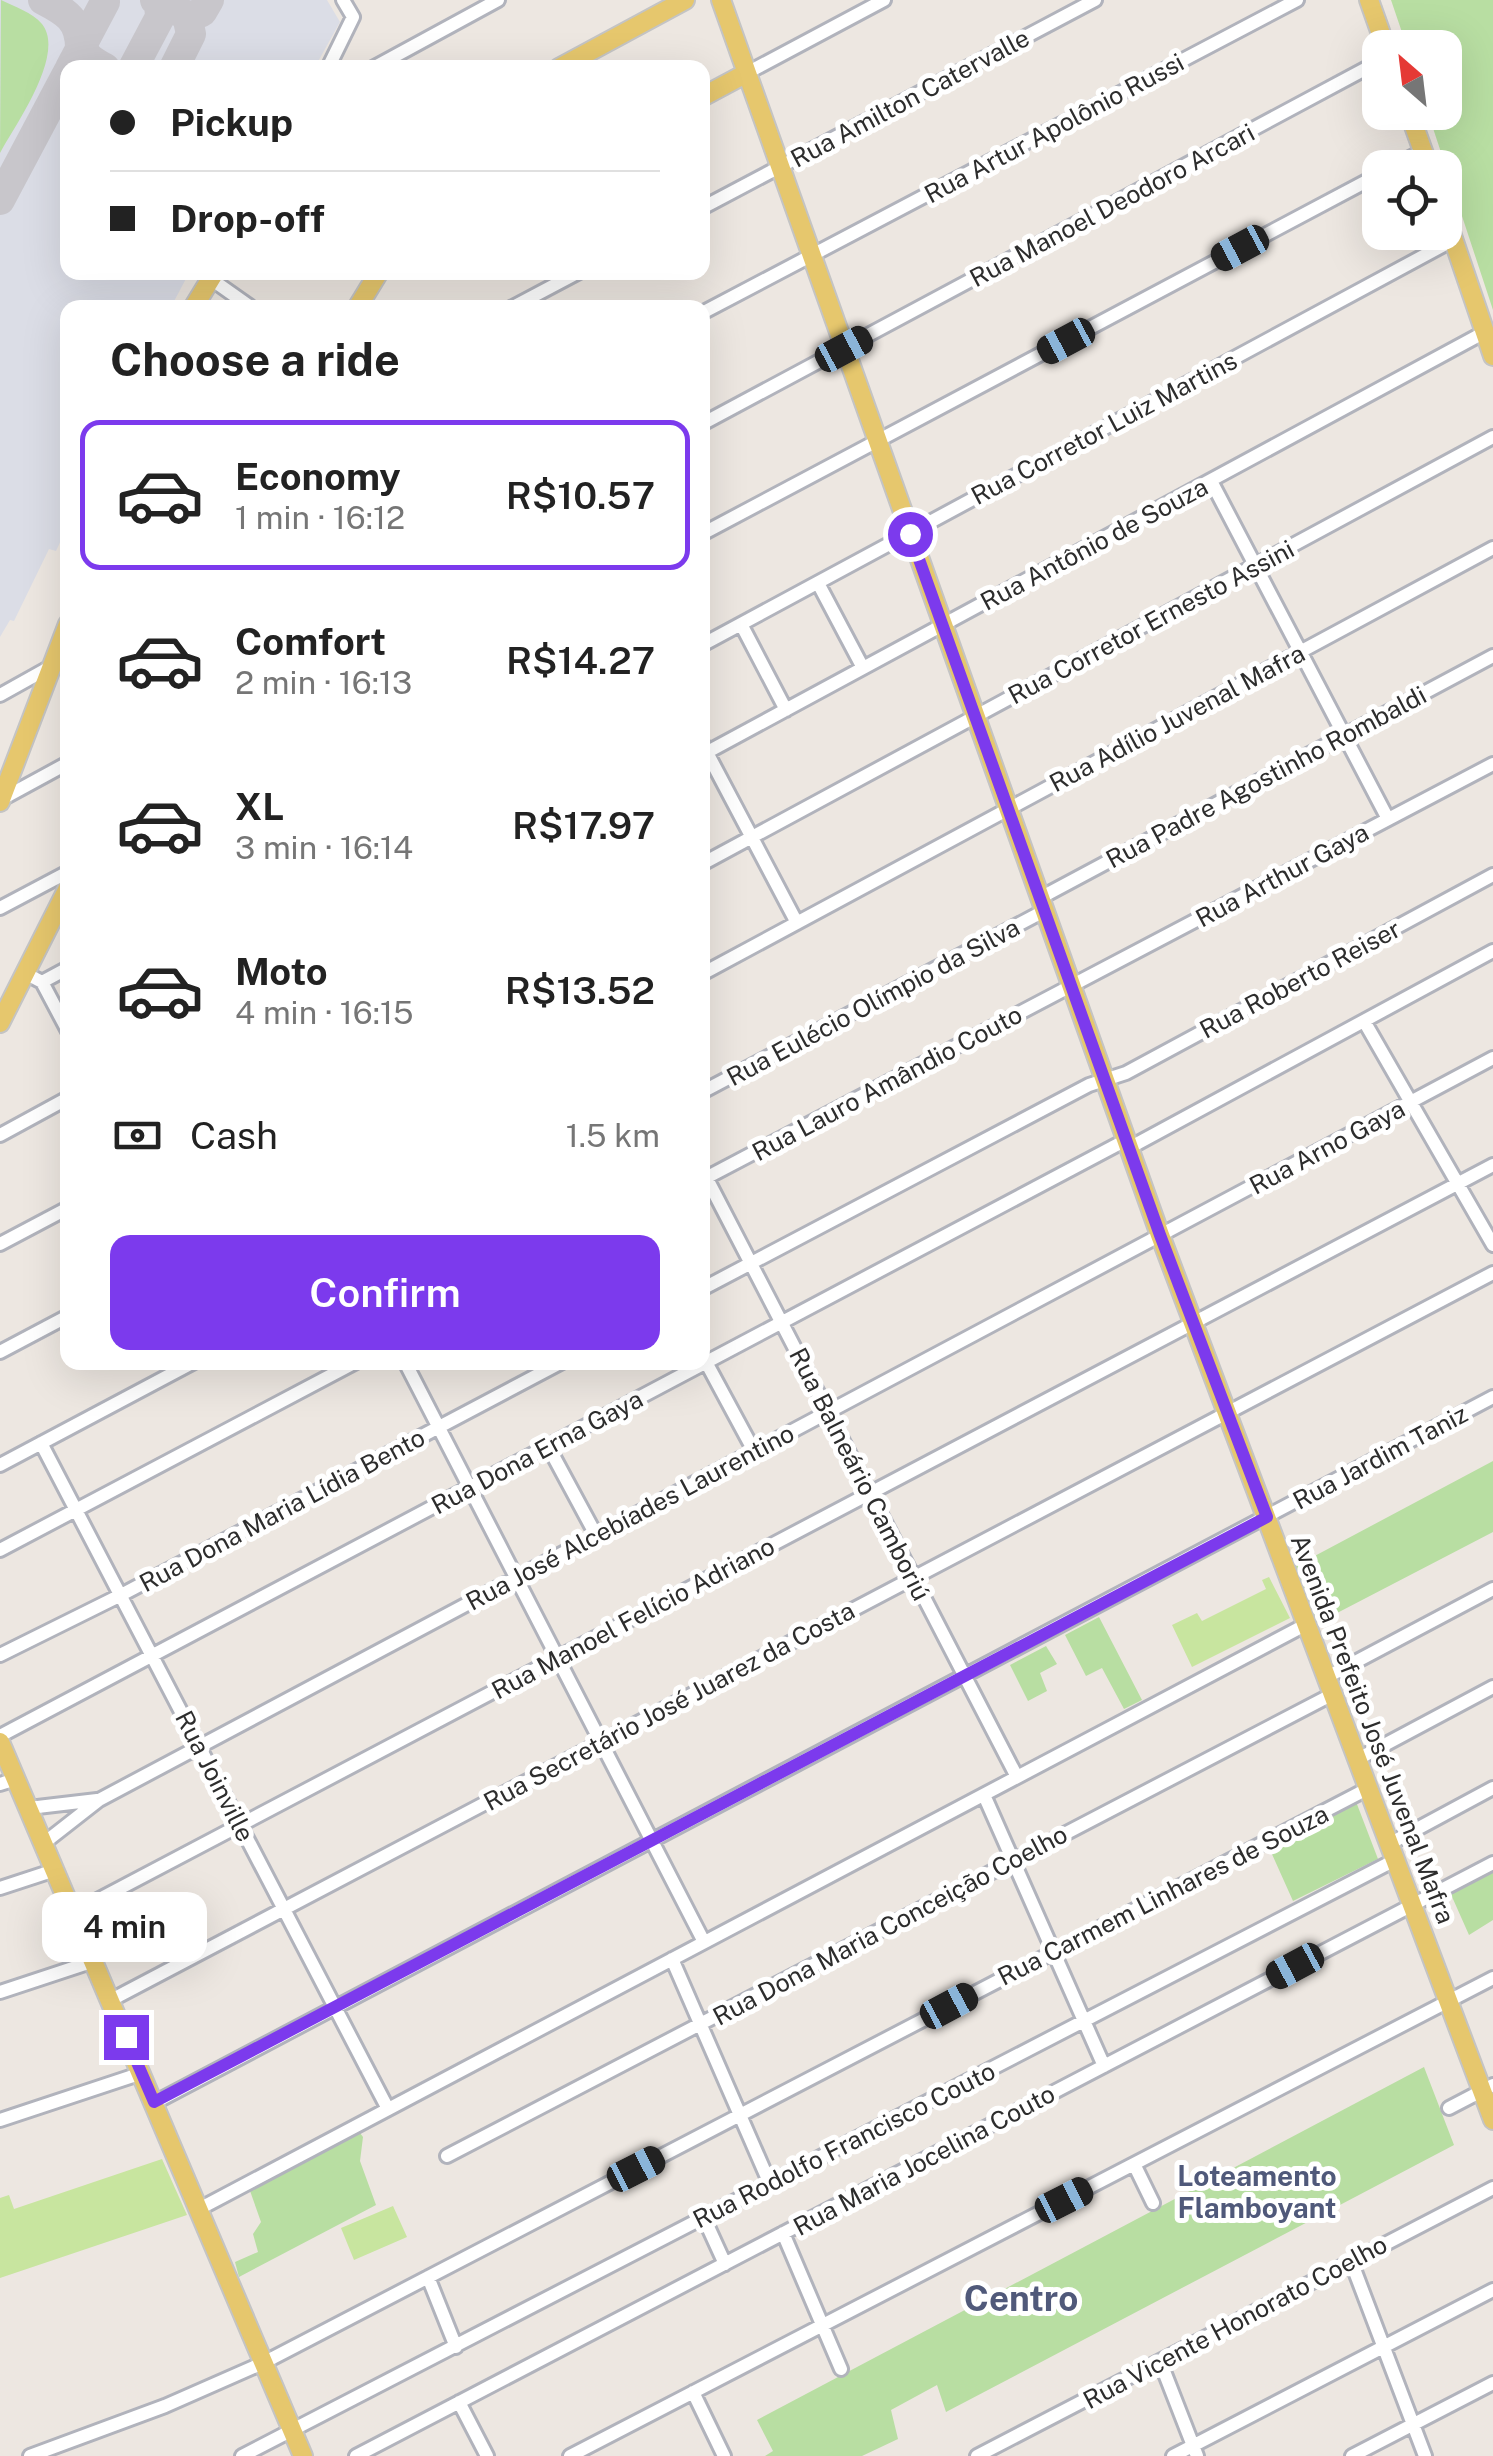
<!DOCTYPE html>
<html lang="en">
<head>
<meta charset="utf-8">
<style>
	body { margin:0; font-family:"Public Sans",sans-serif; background:#f6f6f6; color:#222; height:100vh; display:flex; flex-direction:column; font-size:38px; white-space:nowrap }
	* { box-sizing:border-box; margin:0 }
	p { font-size:32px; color:#767676 }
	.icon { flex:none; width:55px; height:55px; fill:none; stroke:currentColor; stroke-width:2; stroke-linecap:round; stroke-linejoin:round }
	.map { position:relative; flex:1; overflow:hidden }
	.sheet { position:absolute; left:60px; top:300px; width:650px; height:1070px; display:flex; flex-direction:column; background:#fff; border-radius:20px; box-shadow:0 10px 40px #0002 }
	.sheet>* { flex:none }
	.guide { position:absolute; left:60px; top:60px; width:650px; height:220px; border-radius:20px; box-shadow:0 10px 40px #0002; display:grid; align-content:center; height:220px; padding:0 50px; background:#fff }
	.needle { width:65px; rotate:332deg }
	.fabs { position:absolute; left:1362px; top:30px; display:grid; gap:20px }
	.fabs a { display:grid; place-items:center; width:100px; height:100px; border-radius:20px; background:#fff; box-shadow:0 10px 40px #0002; font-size:50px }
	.end { position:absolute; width:45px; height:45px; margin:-22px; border:12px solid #7c3aed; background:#fff; box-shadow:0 0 0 5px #fff }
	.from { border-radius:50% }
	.bubble { position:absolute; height:70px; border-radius:20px; background:#fff; box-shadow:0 10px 40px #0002; font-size:32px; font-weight:600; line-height:70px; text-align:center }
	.car { position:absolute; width:30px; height:60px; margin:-30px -15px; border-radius:12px; box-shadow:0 0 8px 2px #0007; background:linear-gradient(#222 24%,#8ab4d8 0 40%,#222 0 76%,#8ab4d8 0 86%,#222 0) }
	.guide b { display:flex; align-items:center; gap:35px; height:95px; font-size:38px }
	.guide b+b { border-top:2px solid #e0e0e0 }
	.guide i { width:25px; height:25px; background:#222 }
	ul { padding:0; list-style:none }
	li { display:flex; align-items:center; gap:30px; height:150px; margin:0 20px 15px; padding:0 30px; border:5px solid transparent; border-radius:20px }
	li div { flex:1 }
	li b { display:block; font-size:38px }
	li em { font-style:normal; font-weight:600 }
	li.on { border-color:#7c3aed }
	li>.icon { width:90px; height:90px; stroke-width:1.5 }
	h2 { padding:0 50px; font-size:45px; line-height:120px }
	.pay { display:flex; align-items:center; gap:25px; height:110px; padding:0 50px; font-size:38px }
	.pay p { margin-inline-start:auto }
	.primary-button { display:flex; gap:20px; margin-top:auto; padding:20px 50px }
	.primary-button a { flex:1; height:115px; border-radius:20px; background:#7c3aed; color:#fff; font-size:40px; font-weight:600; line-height:115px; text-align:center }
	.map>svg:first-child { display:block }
</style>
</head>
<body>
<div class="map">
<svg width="1493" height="2456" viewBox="0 0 1493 2456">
	<rect width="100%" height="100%" fill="#ede7e1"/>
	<path fill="#dbdde6" d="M0,0H327L340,22L315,67L68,68V272L189,273L171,307L68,308L67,527L56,551L49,549L14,621L10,620L0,637Z"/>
	<path fill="#b8dea2" d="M1,0C15,7 32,12 42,24C66,54 16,124 0,153Z
		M1391,0H1493V310L1428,113L1445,112V48L1407,47Z
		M1493,1461V1532L1314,1625L1294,1567Z
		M1099,1617L1142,1700L1124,1709L1102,1668L1086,1676L1065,1635Z
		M1046,1646L1057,1664L1040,1673L1047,1691L1028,1701L1010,1665Z
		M1355,1799L1378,1859L1293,1901L1267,1843Z
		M1493,1867V1920L1469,1935L1449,1890Z
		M1424,2067L1454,2145L946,2412L937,2385L891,2410L898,2439L862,2456H765L773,2451L757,2420Z
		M357,2129L363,2137L360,2161L376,2205L239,2277L235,2262L258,2252L253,2234L261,2222L249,2188Z"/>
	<path fill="#c8e59f" d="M1269,1577L1290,1618L1192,1667L1172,1625L1197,1613L1202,1621L1266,1589L1262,1580Z
		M162,2159L187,2215L0,2278V2198L9,2195L14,2209Z
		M393,2206L407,2237L354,2260L341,2228Z"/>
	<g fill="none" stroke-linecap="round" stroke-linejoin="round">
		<path stroke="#c8c6cb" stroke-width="30" d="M43,0C66,12 80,20 80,48
			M155,0L190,17L202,12L209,0
			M84,41C82,57 93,61 105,68
			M70,68L105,2
			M133,68L160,17L159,3L155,0
			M174,68L191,34L187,16
			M0,200L68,72"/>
		<defs>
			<path id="minor" d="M328,68L353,17L343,0
				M373,68L498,0
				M745,74L884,0
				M1391,168L1423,151
				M702,208L1095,0
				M211,279L252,308
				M511,308L579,272
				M702,313L1297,0
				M702,424L1380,61
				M1211,481L1388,819
				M702,534L1380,174
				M818,583L863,668
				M741,624L786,710
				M702,645L1453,240
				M0,695L52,666
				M702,743L797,923
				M702,755L1485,332
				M0,800L68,763
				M702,864L1493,437
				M1040,898L1493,656
				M0,908L68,872
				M25,973L42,982L68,968
				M702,974L1493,548
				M42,982L68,1031
				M1364,1021L1493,1245
				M702,1092L1044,911
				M0,1135L68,1098
				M1129,1148L1493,951
				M703,1171L1017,1777
				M702,1180L1493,764
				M0,1244L68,1208
				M702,1289L1089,1085L1126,1073L1493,875
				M0,1352L68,1316
				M405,1362L704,1942
				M706,1362L754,1451
				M41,1443L388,2109
				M548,1446L596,1535
				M0,1465L194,1362
				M0,1550L356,1362
				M0,1655L121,1595L562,1362
				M1327,1677L1493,1589
				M0,1736L1126,1140
				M1358,1759L1493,1687
				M0,1784L16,1779
				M984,1795L1104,2066
				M29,1808L97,1800
				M44,1843L99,1800L1493,1058
				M1389,1844L1493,1788
				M0,1888L55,1870
				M73,1913L1493,1165
				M672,1959L770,2184
				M0,1992L94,1961
				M111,2000L1493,1273
				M154,2103L1493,1397
				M1449,2108L1493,2085
				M0,2120L142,2073
				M447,2156L1333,1694
				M1134,2164L1153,2203
				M199,2209L1307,1624
				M704,2218L725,2264
				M783,2233L841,2369
				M1351,2261L1425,2456
				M428,2277L456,2347
				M1160,2361L1197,2456
				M693,2392L724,2456
				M459,2402L487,2456
				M30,2456L165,2406L265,2362L1369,1788
				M242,2456L1395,1860
				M356,2456L1493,1863
				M570,2456L1493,1978
				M977,2456L1493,2188
				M1173,2456L1493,2290
				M1352,2456L1493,2383"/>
			<path id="major" d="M721,0L1160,1235L1493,2120
				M1369,0L1386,48
				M559,68L685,0
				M702,97L745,74
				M1409,112L1429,168
				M1445,215L1493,356
				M193,308L215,272
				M357,308L379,272
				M0,802L68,624
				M0,1023L68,888
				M0,1742L303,2456"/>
		</defs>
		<use href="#minor" stroke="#b1b3bc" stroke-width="18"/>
		<use href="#major" stroke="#c4c4c4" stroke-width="22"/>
		<use href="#minor" stroke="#fff" stroke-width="12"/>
		<use href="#major" stroke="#e6c76d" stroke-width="18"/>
	</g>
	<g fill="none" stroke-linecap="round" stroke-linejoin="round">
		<path stroke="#7c3aed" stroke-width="12" d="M126,2037L154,2102L1267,1517L1160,1235L910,534"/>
	</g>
	<g text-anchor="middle" stroke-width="10" stroke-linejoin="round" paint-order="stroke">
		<g font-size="25" fill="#2d2d2d" stroke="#fff">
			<text transform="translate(910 98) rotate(-28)" y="9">Rua Amilton Catervalle</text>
			<text transform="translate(1054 128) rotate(-28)" y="9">Rua Artur Apolônio Russi</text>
			<text transform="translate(1112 205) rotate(-28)" y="9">Rua Manoel Deodoro Arcari</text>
			<text transform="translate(1104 428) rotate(-28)" y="9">Rua Corretor Luiz Martins</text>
			<text transform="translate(1094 544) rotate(-28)" y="9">Rua Antônio de Souza</text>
			<text transform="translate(1151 622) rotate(-28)" y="9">Rua Corretor Ernesto Assini</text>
			<text transform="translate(1177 718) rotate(-28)" y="9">Rua Adílio Juvenal Mafra</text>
			<text transform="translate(1266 777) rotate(-28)" y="9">Rua Padre Agostinho Rombaldi</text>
			<text transform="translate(1282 875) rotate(-28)" y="9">Rua Arthur Gaya</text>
			<text transform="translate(1300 979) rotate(-28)" y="9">Rua Roberto Reiser</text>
			<text transform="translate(873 1002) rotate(-28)" y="9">Rua Eulécio Olímpio da Silva</text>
			<text transform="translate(887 1083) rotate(-28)" y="9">Rua Lauro Amândio Couto</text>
			<text transform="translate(1327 1147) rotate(-28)" y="9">Rua Arno Gaya</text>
			<text transform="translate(537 1452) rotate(-28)" y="9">Rua Dona Erna Gaya</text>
			<text transform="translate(1380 1457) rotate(-28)" y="9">Rua Jardim Taniz</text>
			<text transform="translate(860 1474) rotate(63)" y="9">Rua Balneário Camboriú</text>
			<text transform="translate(282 1510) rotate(-28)" y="9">Rua Dona Maria Lídia Bento</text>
			<text transform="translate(630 1517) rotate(-28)" y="9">Rua José Alcebíades Laurentino</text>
			<text transform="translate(633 1618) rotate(-28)" y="9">Rua Manoel Felício Adriano</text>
			<text transform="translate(669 1706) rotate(-28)" y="9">Rua Secretário José Juarez da Costa</text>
			<text transform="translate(1373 1729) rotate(69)" y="9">Avenida Prefeito José Juvenal Mafra</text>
			<text transform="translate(215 1776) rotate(63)" y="9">Rua Joinville</text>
			<text transform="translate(1163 1895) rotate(-27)" y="9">Rua Carmem Linhares de Souza</text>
			<text transform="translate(890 1925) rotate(-28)" y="9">Rua Dona Maria Conceição Coelho</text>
			<text transform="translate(844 2145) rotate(-27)" y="9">Rua Rodolfo Francisco Couto</text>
			<text transform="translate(924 2160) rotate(-28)" y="9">Rua Maria Jocelina Couto</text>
			<text transform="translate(1235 2322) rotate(-28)" y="9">Rua Vicente Honorato Coelho</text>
		</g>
		<g font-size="28" font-weight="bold" fill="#50597a" stroke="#fff">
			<text x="1257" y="2186">Loteamento<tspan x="1257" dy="32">Flamboyant</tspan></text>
		</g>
		<g font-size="35" font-weight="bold" fill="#50597a" stroke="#fff">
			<text x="1021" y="2311">Centro</text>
		</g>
	</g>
</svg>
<div class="fabs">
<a><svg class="needle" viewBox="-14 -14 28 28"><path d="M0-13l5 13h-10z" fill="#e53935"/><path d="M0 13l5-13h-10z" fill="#767676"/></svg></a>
<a><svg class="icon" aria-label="locate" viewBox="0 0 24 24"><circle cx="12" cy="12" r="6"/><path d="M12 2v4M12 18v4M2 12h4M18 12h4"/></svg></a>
</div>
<i class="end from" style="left:910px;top:534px"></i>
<i class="end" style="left:126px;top:2037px"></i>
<div class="bubble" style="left:42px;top:1892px;width:165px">4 min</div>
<i class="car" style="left:1240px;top:248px;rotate:242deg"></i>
<i class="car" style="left:1066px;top:341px;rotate:242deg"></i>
<i class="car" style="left:844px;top:349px;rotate:62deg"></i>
<i class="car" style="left:1295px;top:1966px;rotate:242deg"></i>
<i class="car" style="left:949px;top:2006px;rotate:62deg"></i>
<i class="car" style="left:636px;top:2169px;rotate:63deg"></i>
<i class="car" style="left:1064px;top:2200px;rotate:63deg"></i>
<div class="guide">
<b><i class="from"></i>Pickup</b>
<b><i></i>Drop-off</b>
</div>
<section class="sheet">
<h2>Choose a ride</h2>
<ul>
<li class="on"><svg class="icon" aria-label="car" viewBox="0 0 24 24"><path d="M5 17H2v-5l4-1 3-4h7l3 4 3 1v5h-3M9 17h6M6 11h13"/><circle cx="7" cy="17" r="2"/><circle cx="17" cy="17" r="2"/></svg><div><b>Economy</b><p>1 min · 16:12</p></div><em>R$10.57</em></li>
<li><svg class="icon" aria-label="car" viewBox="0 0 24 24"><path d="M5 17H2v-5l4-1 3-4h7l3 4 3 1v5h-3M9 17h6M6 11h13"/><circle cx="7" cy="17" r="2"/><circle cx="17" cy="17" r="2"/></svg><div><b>Comfort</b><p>2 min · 16:13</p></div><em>R$14.27</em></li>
<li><svg class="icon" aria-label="car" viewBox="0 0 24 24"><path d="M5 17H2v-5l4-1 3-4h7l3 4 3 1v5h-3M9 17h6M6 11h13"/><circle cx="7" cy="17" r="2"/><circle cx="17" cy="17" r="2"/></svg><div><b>XL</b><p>3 min · 16:14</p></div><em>R$17.97</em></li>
<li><svg class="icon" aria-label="car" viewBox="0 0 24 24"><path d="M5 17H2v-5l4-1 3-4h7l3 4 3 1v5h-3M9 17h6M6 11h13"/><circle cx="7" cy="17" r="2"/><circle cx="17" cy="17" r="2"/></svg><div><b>Moto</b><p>4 min · 16:15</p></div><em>R$13.52</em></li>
</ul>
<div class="pay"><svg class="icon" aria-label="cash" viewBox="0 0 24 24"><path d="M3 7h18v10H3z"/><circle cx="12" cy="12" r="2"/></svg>Cash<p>1.5 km</p></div>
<div class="primary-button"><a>Confirm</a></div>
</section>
</div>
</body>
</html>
